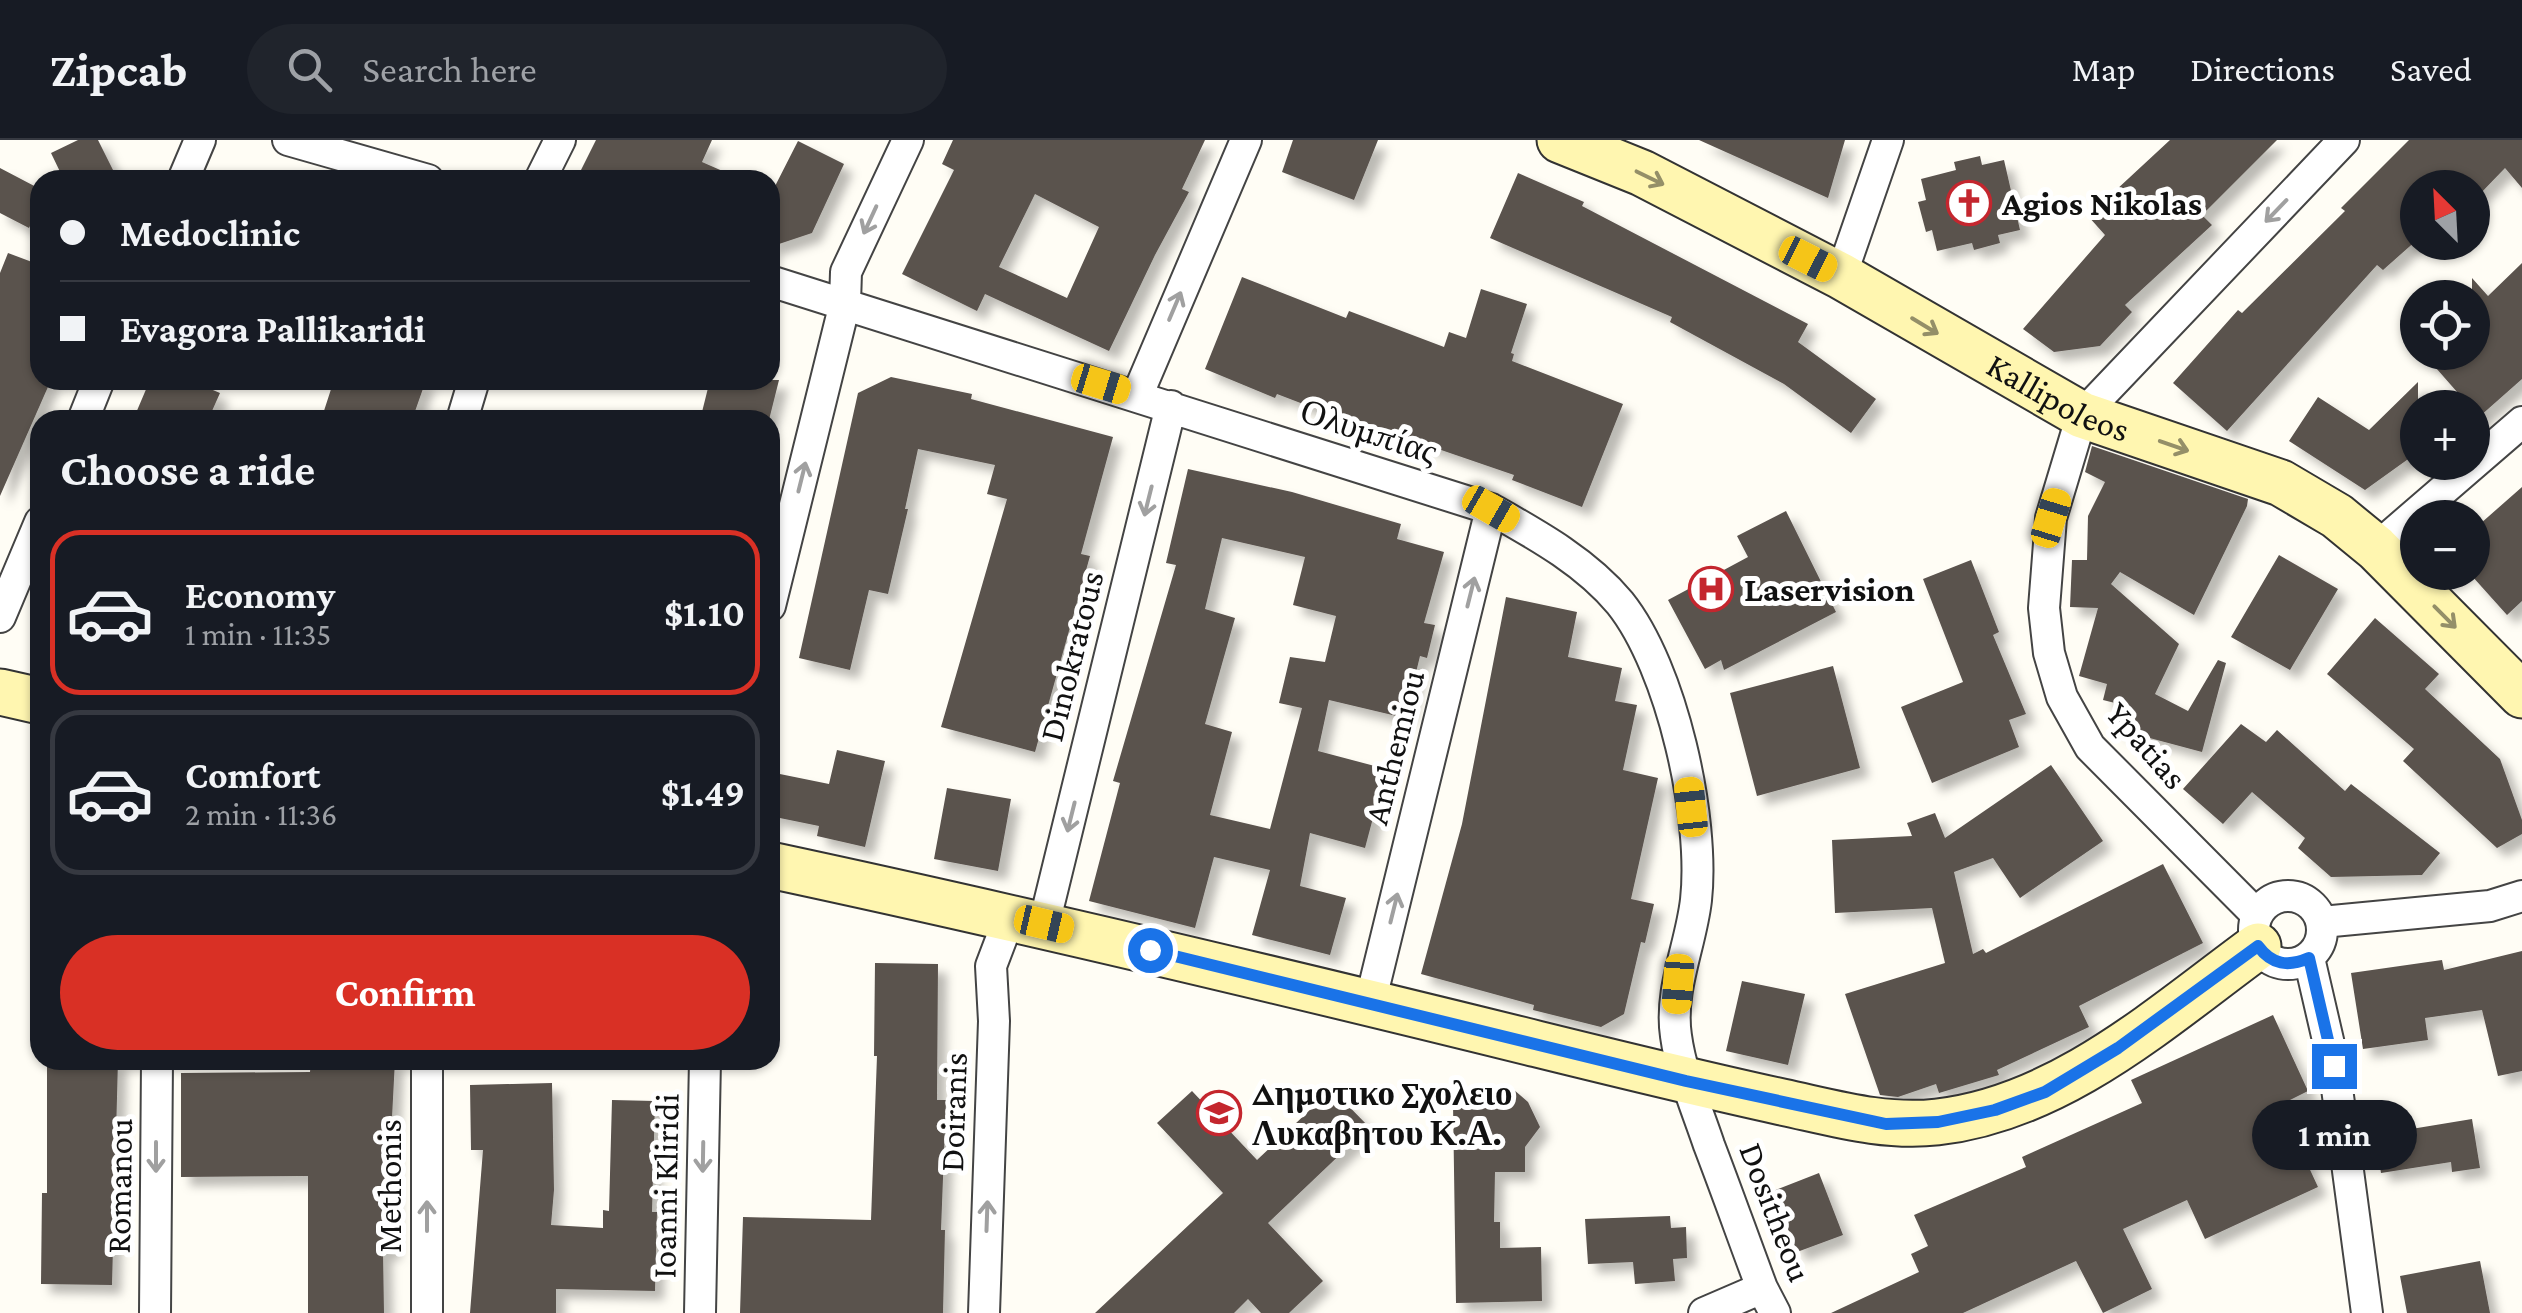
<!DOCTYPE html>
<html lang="en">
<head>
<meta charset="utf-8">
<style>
	body { margin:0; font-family:"Crimson Pro",serif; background:#20242c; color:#f1f3f6; height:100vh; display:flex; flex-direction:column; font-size:38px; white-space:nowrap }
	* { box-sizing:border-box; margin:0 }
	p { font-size:32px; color:#9ea1a6 }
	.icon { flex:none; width:55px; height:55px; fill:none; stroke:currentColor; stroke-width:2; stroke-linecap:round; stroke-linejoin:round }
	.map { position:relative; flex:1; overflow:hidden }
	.details { position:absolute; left:30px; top:270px; width:750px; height:660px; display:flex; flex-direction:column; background:#171b24; border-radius:30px; box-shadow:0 2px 8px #0004 }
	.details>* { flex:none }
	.banner { position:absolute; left:30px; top:30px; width:750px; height:220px; border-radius:30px; box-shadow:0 2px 8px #0004; display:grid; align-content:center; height:220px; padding:0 30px; background:#171b24 }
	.needle { width:65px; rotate:336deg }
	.tools { position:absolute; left:2400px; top:30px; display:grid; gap:20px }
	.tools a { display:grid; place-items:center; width:90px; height:90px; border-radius:50%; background:#171b24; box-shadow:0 2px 8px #0004; font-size:50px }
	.end { position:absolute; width:45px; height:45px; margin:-22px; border:12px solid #1a73e8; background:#fff; box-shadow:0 0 0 5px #fff }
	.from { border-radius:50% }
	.bubble { position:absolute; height:70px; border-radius:35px; background:#171b24; box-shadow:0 2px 8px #0004; font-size:32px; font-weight:700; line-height:70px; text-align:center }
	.car { position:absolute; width:30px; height:60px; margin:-30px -15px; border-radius:12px; box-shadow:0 0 8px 2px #0007; background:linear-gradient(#f5c518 24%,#345 0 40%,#f5c518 0 76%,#345 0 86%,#f5c518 0) }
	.banner b { display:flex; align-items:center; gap:35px; height:95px; font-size:38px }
	.banner b+b { border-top:2px solid #363941 }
	.banner i { width:25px; height:25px; background:#f1f3f6 }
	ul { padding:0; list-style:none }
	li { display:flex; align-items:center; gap:30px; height:165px; margin:0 20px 15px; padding:0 10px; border:5px solid #363941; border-radius:30px }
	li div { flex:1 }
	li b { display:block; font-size:38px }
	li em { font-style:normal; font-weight:700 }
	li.on { border-color:#d93025 }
	li>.icon { width:90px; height:90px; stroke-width:1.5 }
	h2 { padding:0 30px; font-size:45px; line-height:120px }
	.primary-button { display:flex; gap:20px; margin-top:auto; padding:20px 30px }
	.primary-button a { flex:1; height:115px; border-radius:60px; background:#d93025; color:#fff; font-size:40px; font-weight:700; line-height:115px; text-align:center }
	header { display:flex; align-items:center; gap:60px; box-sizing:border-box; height:140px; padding:0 50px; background:#171b24; border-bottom:2px solid #363941 }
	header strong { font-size:48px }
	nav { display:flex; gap:55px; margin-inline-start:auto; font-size:35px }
	.search { width:700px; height:90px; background:#20242c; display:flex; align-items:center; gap:25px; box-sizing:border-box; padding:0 35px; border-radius:55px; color:#9ea1a6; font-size:38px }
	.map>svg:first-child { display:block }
</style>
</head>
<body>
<header>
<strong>Zipcab</strong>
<div class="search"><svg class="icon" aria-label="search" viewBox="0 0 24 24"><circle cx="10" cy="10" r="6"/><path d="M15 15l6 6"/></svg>Search here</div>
<nav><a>Map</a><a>Directions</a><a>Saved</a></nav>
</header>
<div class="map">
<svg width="2522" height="1173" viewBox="0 0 2522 1173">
	<defs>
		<filter id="shadow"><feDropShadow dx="9" dy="9" stdDeviation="5" flood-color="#0004"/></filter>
	</defs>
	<rect width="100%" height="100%" fill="#fffdf5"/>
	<path fill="#5a524d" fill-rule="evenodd" filter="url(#shadow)" d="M78,0H98L118,40H64L51,13Z
		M596,0H712L702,22L743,40H576Z
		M953,0H1205L1182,49L1189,52L1155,115L1109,211L985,154L977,171L902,134L954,30L942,24ZM1035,54L1099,87L1067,158L999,127Z
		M1293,0H1378L1354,60L1282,32Z
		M1699,0H1845L1828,58Z
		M2170,0H2277L2202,75L2212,85L2125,165L2132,172L2100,206L2054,212L2023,189L2105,95L2088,76Z
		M2409,0H2522V48L2505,28L2478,56L2472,48H2418V99L2383,130L2377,125L2227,291L2173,243L2238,170L2242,173L2345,71L2341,68Z
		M798,1L844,24L812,93L770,107V56Z
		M1980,16L1982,25L2004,20L2020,90L1998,95L2000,103L1974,110L1972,103L1937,111L1932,90L1926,92L1918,62L1926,60L1921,39L1956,30L1954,22Z
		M0,28L40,49V66L29,88L0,73Z
		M1518,33L1584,62L1582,66L1808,184L1798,202L1876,259L1851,293L1784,244L1670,182L1672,177L1490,98Z
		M8,113L40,125V240H51L0,356V133Z
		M2522,123V239L2479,277L2422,212H2472V138L2488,156Z
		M1242,137L1346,178L1349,171L1444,207L1449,192L1466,198L1481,149L1527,164L1511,213L1514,214L1512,221L1623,264L1582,367L1512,340L1514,335L1380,289L1379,293L1277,254L1275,258L1205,229Z
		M891,237L972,254L971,259L1113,297L1081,414L1090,416L1035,612L941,587L1007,359L987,354L995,325L918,309L905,369H908L888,454L869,450L850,530L799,518L858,253Z
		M150,240H189L220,253L208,280H133Z
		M334,240H426L412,280H321Z
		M710,240H779L769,280H700Z
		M2418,242V312L2365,350L2289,301L2318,257L2369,290Z
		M2092,306L2248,359L2247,366L2194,475L2120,432L2111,444L2179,504L2155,554L2188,571L2218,520L2226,523L2202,612L2116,589L2123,565L2103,560L2107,544L2079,536L2098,468L2070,467L2072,420H2087L2088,376L2105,342L2085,332Z
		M1188,329L1292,352L1401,384L1397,399L1444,412L1424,483L1435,485L1427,518L1420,516L1405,578L1329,560L1318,611L1386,629L1365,708L1310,693L1300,746L1346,758L1330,815L1252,795L1270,730L1214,717L1195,788L1089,761L1120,643L1113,641L1176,425L1166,423ZM1222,398L1305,417L1293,465L1336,476L1325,522L1290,517L1279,563L1302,568L1270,689L1210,675L1232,592L1205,584L1235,478L1205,469Z
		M2522,347V461L2507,475L2472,436V391Z
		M1786,371L1836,472L1724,530L1721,520L1705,529L1668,460L1748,417L1737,396Z
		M2279,415L2338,449L2290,530L2231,497Z
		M1971,420L1999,492L1993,495L2026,574L2009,580L2019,607L1932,643L1901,567L1963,542L1923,439Z
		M1506,457L1577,472L1568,517L1622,528L1615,561L1637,565L1623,630L1658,638L1631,759L1654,764L1645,803L1641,802L1624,874L1601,887L1533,870L1534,865L1421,834L1462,684Z
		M2375,478L2439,534L2425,549L2500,619L2522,680V694L2497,708L2403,621L2414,609L2327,534Z
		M1833,526L1860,628L1757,656L1730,553Z
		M2241,584L2266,602L2277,590L2345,651L2351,644L2440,713L2422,735L2331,737L2298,708L2305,698L2252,652L2223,684L2183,649Z
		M837,610L885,621L865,707L817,696L819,686L770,676V632L829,644Z
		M2051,625L2103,701L2020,758L1993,718L1954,732L1973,814L1983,809L1986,813L2163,724L2203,803L2079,866L2089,887L1997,930L1999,935L1939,953L1936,944L1898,957L1880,955L1845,854L1945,823L1932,768L1835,773L1832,700L1912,696L1907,683L1935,673L1945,698Z
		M947,648L1011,659L998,731L934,719Z
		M2522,811V931L2498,936L2482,870L2425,878L2428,900L2363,909L2351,833L2442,820L2444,830Z
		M875,823L938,824L937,960H946L941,1090H945L943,1173H740L743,1077L871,1080L877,916H874Z
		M1742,841L1805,854L1788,925L1726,911Z
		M2273,875L2308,951L2280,965L2318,1047L2205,1099L2187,1060L2123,1089L2152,1149L2103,1173L2076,1121L1963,1173H1831L1919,1132L1911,1114L1928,1106L1914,1075L2026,1027L2022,1017L2142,963L2131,940Z
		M47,920H118L112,1145L41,1144L42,1053H47Z
		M311,920H395L391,997L392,1111H383L384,1173H308V1036L181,1037V933L310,932Z
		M552,943L554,1050L551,1085L603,1088V1070L609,1071L612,960L655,961L652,1072H657L655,1151L556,1149V1173H470L483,1010H471L470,945Z
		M1332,949L1369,987L1268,1083L1323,1141L1289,1173H1261L1248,1159L1234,1173H1095L1223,1053L1157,983L1192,951L1257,1020Z
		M1513,949L1528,962L1540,987L1525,1007V1032H1495L1494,1082H1500V1108L1541,1107L1542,1161L1456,1163L1453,963H1477L1492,951Z
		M2472,979L2480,1028L2452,1032L2451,1022L2381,1033L2375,995Z
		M1819,1033L1843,1095L1797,1112L1773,1051Z
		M1670,1076L1671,1088L1686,1087L1687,1118L1673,1119L1675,1141L1635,1144L1633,1122L1588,1124L1585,1079Z
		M2480,1121L2490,1173H2407L2400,1136Z"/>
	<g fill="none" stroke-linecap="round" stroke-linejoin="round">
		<defs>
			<path id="street" d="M288,0L428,40
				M183,40L200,0
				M540,40L560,0
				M1841,136L1888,0
				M770,141L1491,369C1537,395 1586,422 1620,463C1672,528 1705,678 1696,760C1691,805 1669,850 1676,896C1681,933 1697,969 1709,1005C1727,1052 1744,1100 1762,1148L1775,1173
				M1137,256L1246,0
				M83,280L99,240
				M462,280L474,240
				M2376,408L2522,282
				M770,466L845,163L846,132L908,0
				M0,477L40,382
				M2254 790a34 34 0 1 1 68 0a34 34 0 1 1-68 0Z
				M2257,775L2090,607L2062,557L2049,513L2044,468L2051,378L2082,275L2344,0
				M2322,782L2490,766L2522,756
				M1044,784L1171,266
				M2309,818L2334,926L2367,1173
				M1370,863L1491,369
				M155,1173L157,920
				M427,1173V920
				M700,1173L705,920
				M984,1173L994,881L991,826L1010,776
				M1704,1173L1762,1148"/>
			<g id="secondary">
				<path id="s1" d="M1560,0L1642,33L1841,136L2082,275L2281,343L2337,376L2376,408L2522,555"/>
				<path d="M0,552L40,561"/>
				<path d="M770,725C1027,780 1282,841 1537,904C1618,924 1700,944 1782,962C1834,973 1884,988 1937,982C2061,968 2161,877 2258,806"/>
			</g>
		</defs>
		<use href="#street" stroke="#444" stroke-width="34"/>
		<use href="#secondary" stroke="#333" stroke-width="49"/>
		<use href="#street" stroke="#fff" stroke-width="30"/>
		<use href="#secondary" stroke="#fff6b0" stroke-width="45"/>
	</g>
	<defs><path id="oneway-shaft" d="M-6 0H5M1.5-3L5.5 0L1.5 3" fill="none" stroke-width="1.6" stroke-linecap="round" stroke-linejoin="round" transform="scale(2.5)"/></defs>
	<g stroke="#948f68">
		<use href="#oneway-shaft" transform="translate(1650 38) rotate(26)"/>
		<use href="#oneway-shaft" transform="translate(1925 186) rotate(31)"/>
		<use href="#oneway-shaft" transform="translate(2174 306) rotate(19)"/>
		<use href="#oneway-shaft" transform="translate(2445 477) rotate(45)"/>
	</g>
	<g stroke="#a0a0a0">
		<use href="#oneway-shaft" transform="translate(2276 71) rotate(134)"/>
		<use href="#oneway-shaft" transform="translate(870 80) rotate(115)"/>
		<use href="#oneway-shaft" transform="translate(1175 166) rotate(-67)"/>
		<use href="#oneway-shaft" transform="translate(802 337) rotate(-76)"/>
		<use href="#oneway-shaft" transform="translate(1148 361) rotate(104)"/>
		<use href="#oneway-shaft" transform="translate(1471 452) rotate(-76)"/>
		<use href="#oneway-shaft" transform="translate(1071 677) rotate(104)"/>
		<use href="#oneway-shaft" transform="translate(1394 768) rotate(-76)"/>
		<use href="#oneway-shaft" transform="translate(156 1017) rotate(90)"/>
		<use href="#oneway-shaft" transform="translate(703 1017) rotate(91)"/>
		<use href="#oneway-shaft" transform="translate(427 1076) rotate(-90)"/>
		<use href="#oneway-shaft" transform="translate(987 1076) rotate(-88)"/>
	</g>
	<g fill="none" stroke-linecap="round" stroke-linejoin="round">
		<path stroke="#1a73e8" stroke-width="12" d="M1150,810L1686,941L1886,984L1938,982L1995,970L2045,952L2118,908L2258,806C2272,825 2288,827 2309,818L2334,926"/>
	</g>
	<defs>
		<symbol id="church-ring" viewBox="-11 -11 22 22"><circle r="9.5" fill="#fff" stroke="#c4262e" stroke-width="1.5"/><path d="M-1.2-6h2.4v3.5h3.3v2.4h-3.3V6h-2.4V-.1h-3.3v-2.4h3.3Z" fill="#c4262e"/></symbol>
		<symbol id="hospital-ring" viewBox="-11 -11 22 22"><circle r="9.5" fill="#fff" stroke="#c4262e" stroke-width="1.5"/><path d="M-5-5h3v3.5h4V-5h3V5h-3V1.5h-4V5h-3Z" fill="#c4262e"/></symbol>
		<symbol id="school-ring" viewBox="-11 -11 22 22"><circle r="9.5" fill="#fff" stroke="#c4262e" stroke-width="1.5"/><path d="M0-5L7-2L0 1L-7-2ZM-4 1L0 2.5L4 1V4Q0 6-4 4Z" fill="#c4262e"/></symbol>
	</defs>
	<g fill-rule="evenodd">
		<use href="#church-ring" x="1944" y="38" width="50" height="50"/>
		<use href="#hospital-ring" x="1686" y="424" width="50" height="50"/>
		<use href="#school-ring" x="1194" y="948" width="50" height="50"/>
	</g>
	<g text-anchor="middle" stroke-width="10" stroke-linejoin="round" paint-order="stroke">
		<g font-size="35" font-weight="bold" fill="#111" stroke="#fff" text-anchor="start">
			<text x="2002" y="75">Agios Nikolas</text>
			<text x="1744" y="461">Laservision</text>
			<text x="1252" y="965">Δημοτικο Σχολειο<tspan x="1252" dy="40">Λυκαβητου Κ.Α.</tspan></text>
		</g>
		<g font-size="35" fill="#111" stroke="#fff">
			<text dy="12" stroke="none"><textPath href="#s1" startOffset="562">Kallipoleos</textPath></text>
			<text transform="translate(1369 291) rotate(18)" y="12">Ολυμπίας</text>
			<text transform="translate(1071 516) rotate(-76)" y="12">Dinokratous</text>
			<text transform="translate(2147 605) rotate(49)" y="12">Ypatias</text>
			<text transform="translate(1394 607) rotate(-76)" y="12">Anthemiou</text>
			<text transform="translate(953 972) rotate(-88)" y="12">Doiranis</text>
			<text transform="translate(119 1046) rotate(-89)" y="12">Romanou</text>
			<text transform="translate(389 1046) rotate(-90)" y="12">Methonis</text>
			<text transform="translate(665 1046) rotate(-89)" y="12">Ioanni Kliridi</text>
			<text transform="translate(1776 1072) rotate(69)" y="12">Dositheou</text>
		</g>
	</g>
</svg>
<div class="tools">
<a><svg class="needle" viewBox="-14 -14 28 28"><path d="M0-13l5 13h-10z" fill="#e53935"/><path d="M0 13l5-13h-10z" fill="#9ea1a6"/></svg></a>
<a><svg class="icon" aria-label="locate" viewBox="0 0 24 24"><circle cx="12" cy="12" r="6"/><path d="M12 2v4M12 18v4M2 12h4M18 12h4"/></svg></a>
<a>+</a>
<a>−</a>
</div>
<i class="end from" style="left:1150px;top:810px"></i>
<i class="end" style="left:2334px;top:926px"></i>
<div class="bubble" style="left:2252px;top:960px;width:165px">1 min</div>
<i class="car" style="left:1808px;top:119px;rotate:117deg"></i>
<i class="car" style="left:1101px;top:244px;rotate:107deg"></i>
<i class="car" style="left:1491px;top:369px;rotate:120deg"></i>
<i class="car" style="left:2051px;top:378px;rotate:17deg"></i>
<i class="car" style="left:1691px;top:667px;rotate:354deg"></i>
<i class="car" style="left:1044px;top:784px;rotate:103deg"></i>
<i class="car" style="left:1678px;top:844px;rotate:184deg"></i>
<div class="banner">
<b><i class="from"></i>Medoclinic</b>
<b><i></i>Evagora Pallikaridi</b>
</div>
<section class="details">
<h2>Choose a ride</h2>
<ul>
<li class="on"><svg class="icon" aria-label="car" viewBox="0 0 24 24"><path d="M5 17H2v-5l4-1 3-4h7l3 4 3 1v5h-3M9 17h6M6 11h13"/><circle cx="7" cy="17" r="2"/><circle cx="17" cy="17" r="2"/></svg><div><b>Economy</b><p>1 min · 11:35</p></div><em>$1.10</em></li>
<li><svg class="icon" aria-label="car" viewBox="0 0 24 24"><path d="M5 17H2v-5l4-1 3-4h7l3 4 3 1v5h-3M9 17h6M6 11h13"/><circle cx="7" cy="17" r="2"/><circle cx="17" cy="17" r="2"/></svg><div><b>Comfort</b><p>2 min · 11:36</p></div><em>$1.49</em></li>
</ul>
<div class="primary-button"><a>Confirm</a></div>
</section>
</div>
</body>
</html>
